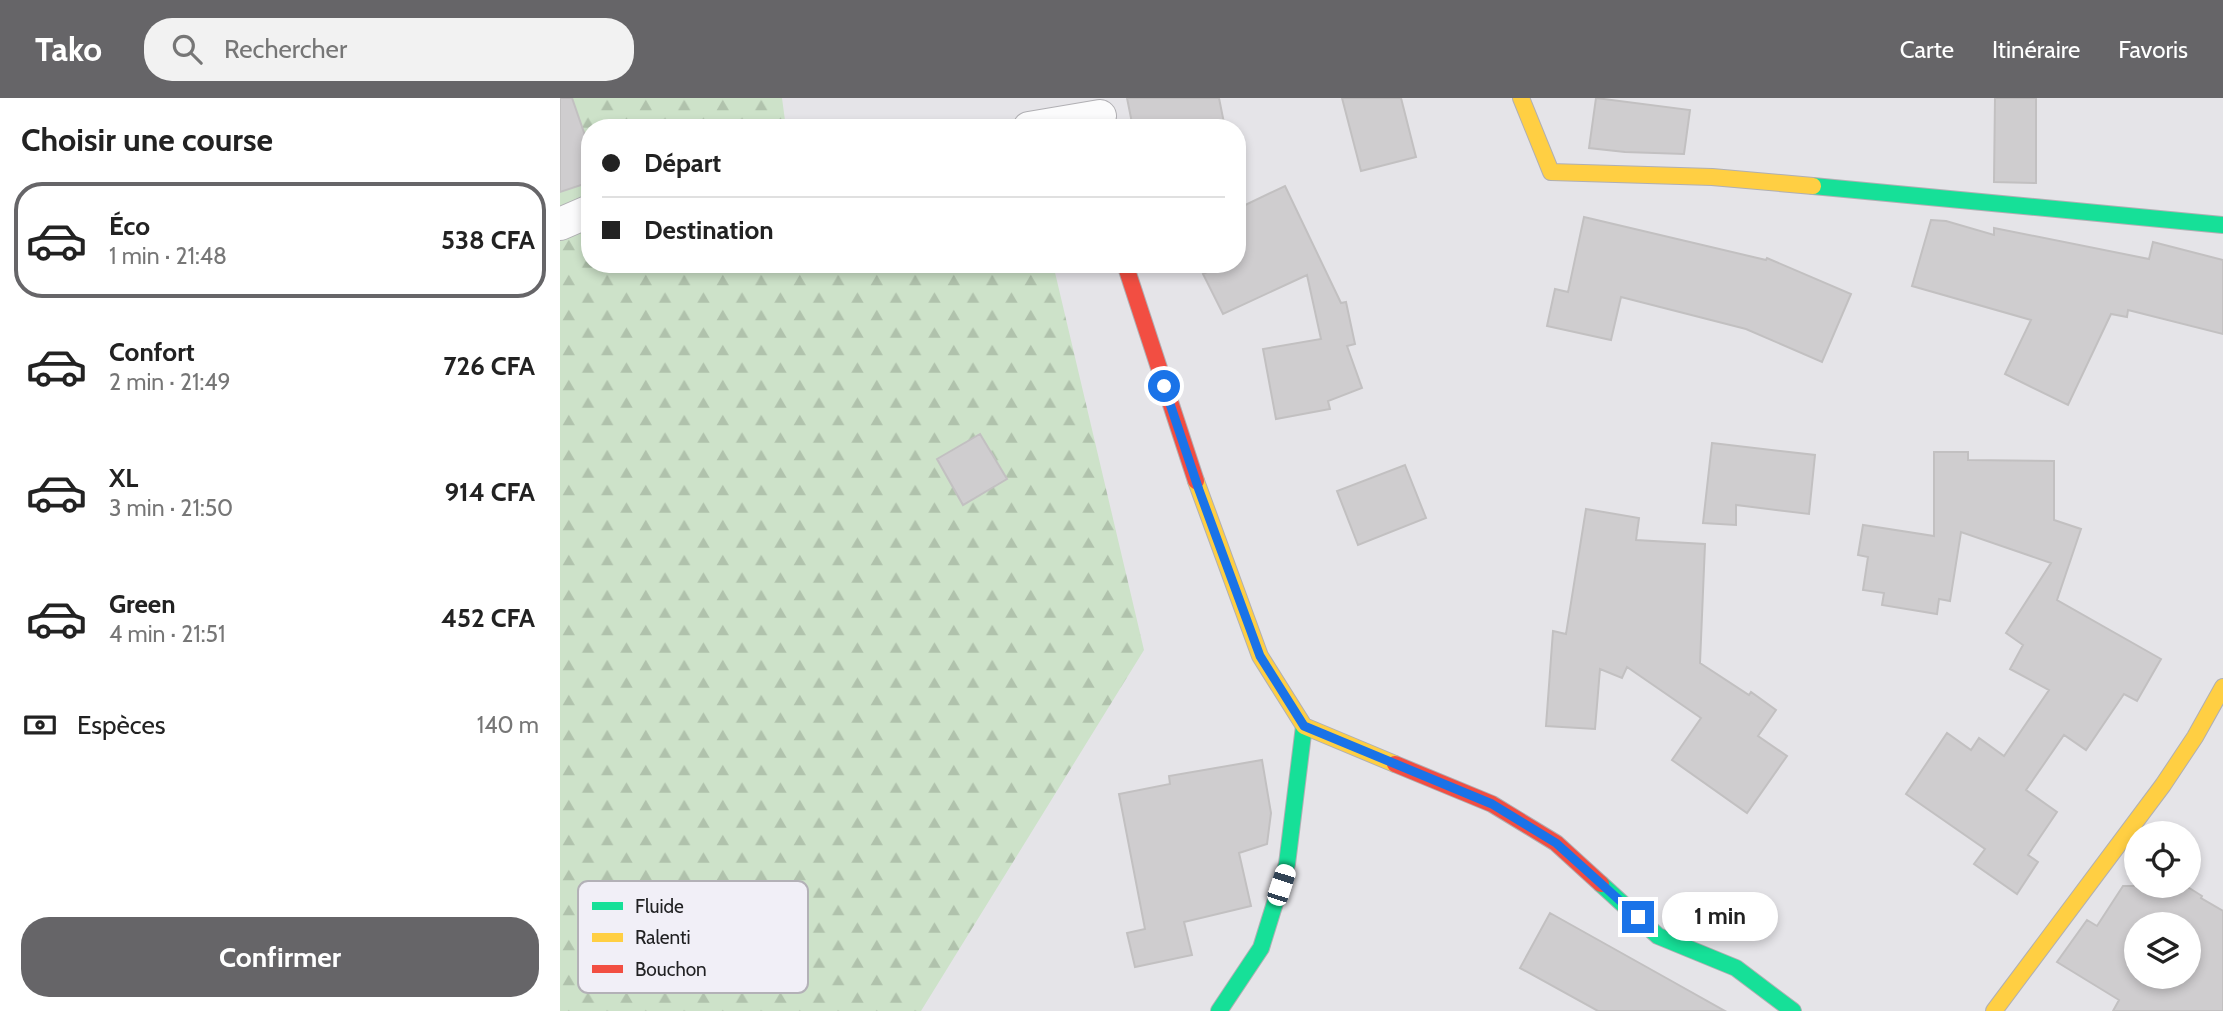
<!DOCTYPE html>
<html lang="fr">
<head>
<meta charset="utf-8">
<style>
	body { margin:0; font-family:Cabin,sans-serif; background:#f2f2f2; color:#222; height:100vh; display:flex; flex-direction:column; font-size:26px; white-space:nowrap }
	* { box-sizing:border-box; margin:0 }
	p { font-size:23px; color:#767676 }
	.icon { flex:none; width:38px; height:38px; fill:none; stroke:currentColor; stroke-width:2; stroke-linecap:round; stroke-linejoin:round }
	.map { position:relative; flex:1; overflow:hidden }
	.panel { display:flex; flex-direction:column; background:#fff; width:560px }
	.panel>* { flex:none }
	.hud { position:absolute; left:21px; top:21px; width:665px; height:154px; border-radius:28px; box-shadow:0 4px 10px #0003; display:grid; align-content:center; height:154px; padding:0 21px; background:#fff }
	.tools { position:absolute; left:1564px; top:723px; display:grid; gap:14px }
	.tools a { display:grid; place-items:center; width:77px; height:77px; border-radius:50%; background:#fff; box-shadow:0 4px 10px #0003; font-size:35px }
	.end { position:absolute; width:32px; height:32px; margin:-16px; border:9px solid #1a73e8; background:#fff; box-shadow:0 0 0 4px #fff }
	.from { border-radius:50% }
	.bubble { position:absolute; height:49px; border-radius:24px; background:#fff; box-shadow:0 4px 10px #0003; font-size:23px; font-weight:700; line-height:49px; text-align:center }
	.car { position:absolute; width:21px; height:42px; margin:-21px -10px; border-radius:9px; box-shadow:0 0 5px 2px #0007; background:linear-gradient(#fff 24%,#345 0 40%,#fff 0 76%,#345 0 86%,#fff 0) }
	.hud b { display:flex; align-items:center; gap:24px; height:66px; font-size:26px }
	.hud b+b { border-top:2px solid #e0e0e0 }
	.hud i { width:18px; height:18px; background:#222 }
	ul { padding:0; list-style:none }
	li { display:flex; align-items:center; gap:21px; height:116px; margin:0 14px 10px; padding:0 7px; border:4px solid transparent; border-radius:28px }
	li div { flex:1 }
	li b { display:block; font-size:26px }
	li em { font-style:normal; font-weight:700 }
	li.active { border-color:#666568 }
	li>.icon { width:63px; height:63px; stroke-width:1.5 }
	h2 { padding:0 21px; font-size:32px; line-height:84px }
	.pay { display:flex; align-items:center; gap:18px; height:77px; padding:0 21px; font-size:26px }
	.pay p { margin-inline-start:auto }
	.primary-button { display:flex; gap:14px; margin-top:auto; padding:14px 21px }
	.primary-button a { flex:1; height:80px; border-radius:28px; background:#666568; color:#fff; font-size:28px; font-weight:700; line-height:80px; text-align:center }
	header { display:flex; align-items:center; gap:42px; box-sizing:border-box; height:98px; padding:0 35px; background:#666568; color:#fff }
	header strong { font-size:33px }
	nav { display:flex; gap:38px; margin-inline-start:auto; font-size:24px }
	.search { width:490px; height:63px; background:#f2f2f2; display:flex; align-items:center; gap:18px; box-sizing:border-box; padding:0 24px; border-radius:28px; color:#767676; font-size:26px }
	main { display:flex; flex:1; min-height:0 }
	.map>svg:first-child { display:block }
</style>
</head>
<body>
<header>
<strong>Tako</strong>
<div class="search"><svg class="icon" aria-label="search" viewBox="0 0 24 24"><circle cx="10" cy="10" r="6"/><path d="M15 15l6 6"/></svg>Rechercher</div>
<nav><a>Carte</a><a>Itinéraire</a><a>Favoris</a></nav>
</header>
<main>
<section class="panel">
<h2>Choisir une course</h2>
<ul>
<li class="active"><svg class="icon" aria-label="car" viewBox="0 0 24 24"><path d="M5 17H2v-5l4-1 3-4h7l3 4 3 1v5h-3M9 17h6M6 11h13"/><circle cx="7" cy="17" r="2"/><circle cx="17" cy="17" r="2"/></svg><div><b>Éco</b><p>1 min · 21:48</p></div><em>538 CFA</em></li>
<li><svg class="icon" aria-label="car" viewBox="0 0 24 24"><path d="M5 17H2v-5l4-1 3-4h7l3 4 3 1v5h-3M9 17h6M6 11h13"/><circle cx="7" cy="17" r="2"/><circle cx="17" cy="17" r="2"/></svg><div><b>Confort</b><p>2 min · 21:49</p></div><em>726 CFA</em></li>
<li><svg class="icon" aria-label="car" viewBox="0 0 24 24"><path d="M5 17H2v-5l4-1 3-4h7l3 4 3 1v5h-3M9 17h6M6 11h13"/><circle cx="7" cy="17" r="2"/><circle cx="17" cy="17" r="2"/></svg><div><b>XL</b><p>3 min · 21:50</p></div><em>914 CFA</em></li>
<li><svg class="icon" aria-label="car" viewBox="0 0 24 24"><path d="M5 17H2v-5l4-1 3-4h7l3 4 3 1v5h-3M9 17h6M6 11h13"/><circle cx="7" cy="17" r="2"/><circle cx="17" cy="17" r="2"/></svg><div><b>Green</b><p>4 min · 21:51</p></div><em>452 CFA</em></li>
</ul>
<div class="pay"><svg class="icon" aria-label="cash" viewBox="0 0 24 24"><path d="M3 7h18v10H3z"/><circle cx="12" cy="12" r="2"/></svg>Espèces<p>140 m</p></div>
<div class="primary-button"><a>Confirmer</a></div>
</section>
<div class="map">
<svg width="1663" height="913" viewBox="0 0 1663 913">
	<defs>
		<pattern id="forest-firs" width="22" height="20" patternUnits="userSpaceOnUse" patternTransform="scale(1.75)"><rect width="22" height="20" fill="#cde2c9"/><path d="M5 1l3.5 6h-7zM16 11l3.5 6h-7z" fill="#b0c2ac"/></pattern>
	</defs>
	<rect width="100%" height="100%" fill="#e5e4e8"/>
	<path fill="url(#forest-firs)" d="M0,0H222L226,30H30V166H493L584,552L361,913H0Z"/>
	<path fill="#cfcdcf" stroke="#c2c0c1" stroke-width="2" fill-rule="evenodd" d="M0,0H12L30,52V84L0,94Z
		M567,0H659L665,30H573Z
		M782,0H841L856,59L801,73Z
		M1036,0L1130,12L1124,56L1065,54L1029,50Z
		M1435,0H1476V85L1434,84Z
		M725,88L781,205L786,204L795,246L787,248L802,290L768,303L770,311L716,321L703,251L761,241L747,177L663,216L643,176L663,166H677V111Z
		M1024,119L1206,162L1207,160L1291,196L1262,264L1186,231L1061,199L1051,242L987,228L995,191L1008,194Z
		M1371,122L1386,123L1434,137V130L1589,161L1593,144L1663,162V236L1568,212L1567,219L1551,216L1508,307L1445,276L1471,222L1352,188Z
		M420,336L447,381L403,407L377,361Z
		M1152,345L1255,357L1249,416L1176,407V427L1143,425Z
		M1374,354H1408V362L1494,363V422L1521,431L1497,502L1601,561L1577,603L1564,596L1526,652L1504,637L1466,692L1497,714L1468,757L1478,764L1457,796L1414,766L1425,751L1346,696L1387,635L1411,652L1419,640L1444,658L1489,592L1450,571L1463,547L1446,535L1491,465L1401,434L1390,503L1379,501L1377,516L1322,507L1324,495L1303,492L1308,459L1298,457L1303,427L1374,438Z
		M845,367L866,420L798,447L777,393Z
		M1026,411L1079,420L1076,442L1145,446L1140,565L1189,597L1191,594L1216,612L1198,638L1227,658L1187,715L1112,662L1141,620L1067,569L1062,580L1040,571L1035,631L986,628L993,533L1006,536Z
		M702,662L711,715L707,746L679,755L691,808L624,824L632,857L575,869L567,835L585,831L559,696L610,686L609,678Z
		M1563,788H1626L1642,798L1641,800L1663,813V913H1553L1559,902L1497,864L1527,822L1537,828ZM1577,826H1629V878H1577Z
		M990,815L1108,881L1165,913H1038L960,870Z"/>
	<g fill="none" stroke-linecap="round" stroke-linejoin="round">
		<defs>
			<path id="street" d="M469,30L540,18
				M0,126L30,113"/>
			<path id="fast" d="M1253,88L1663,127
				M1041,786L1098,838L1176,870L1233,913
				M659,913L701,850L727,766L744,628"/>
			<path id="slow" d="M961,0L991,74L1152,79L1253,88
				M636,383L700,558L744,628L835,666
				M1434,913L1603,687L1635,639L1663,589"/>
			<path id="jam" d="M565,166L636,383
				M835,666L932,706L996,745L1041,786"/>
		</defs>
		<use href="#street" stroke="#b0afb3" stroke-width="34"/>
		<use href="#fast" stroke="#b0afb3" stroke-width="18"/>
		<use href="#slow" stroke="#b0afb3" stroke-width="18"/>
		<use href="#jam" stroke="#b0afb3" stroke-width="18"/>
		<use href="#street" stroke="#fbfbfc" stroke-width="32"/>
		<use href="#fast" stroke="#16e098" stroke-width="16"/>
		<use href="#slow" stroke="#ffcf43" stroke-width="16"/>
		<use href="#jam" stroke="#f24e42" stroke-width="16"/>
	</g>
	<g fill="none" stroke-linecap="round" stroke-linejoin="round">
		<path stroke="#1a73e8" stroke-width="9" d="M604,288L639,392L700,558L744,628L932,706L996,745L1078,819"/>
	</g>
	<rect x="18" y="783" width="230" height="112" rx="10" fill="#f1eff7" stroke="#b3b1b7" stroke-width="2"/>
	<rect x="32" y="804" width="31" height="8" fill="#16e098"/>
	<rect x="32" y="835" width="31" height="9" fill="#ffcf43"/>
	<rect x="32" y="867" width="31" height="8" fill="#f24e42"/>
	<g font-size="19" fill="#212123">
		<text x="75" y="815">Fluide</text>
		<text x="75" y="846">Ralenti</text>
		<text x="75" y="878">Bouchon</text>
	</g>
</svg>
<div class="tools">
<a><svg class="icon" aria-label="locate" viewBox="0 0 24 24"><circle cx="12" cy="12" r="6"/><path d="M12 2v4M12 18v4M2 12h4M18 12h4"/></svg></a>
<a><svg class="icon" aria-label="layers" viewBox="0 0 24 24"><path d="M12 4l9 5-9 5-9-5zM3 14l9 5 9-5"/></svg></a>
</div>
<i class="end from" style="left:604px;top:288px"></i>
<i class="end" style="left:1078px;top:819px"></i>
<div class="bubble" style="left:1102px;top:794px;width:116px">1 min</div>
<i class="car" style="left:721px;top:787px;rotate:18deg"></i>
<div class="hud">
<b><i class="from"></i>Départ</b>
<b><i></i>Destination</b>
</div>
</div>
</main>
</body>
</html>
